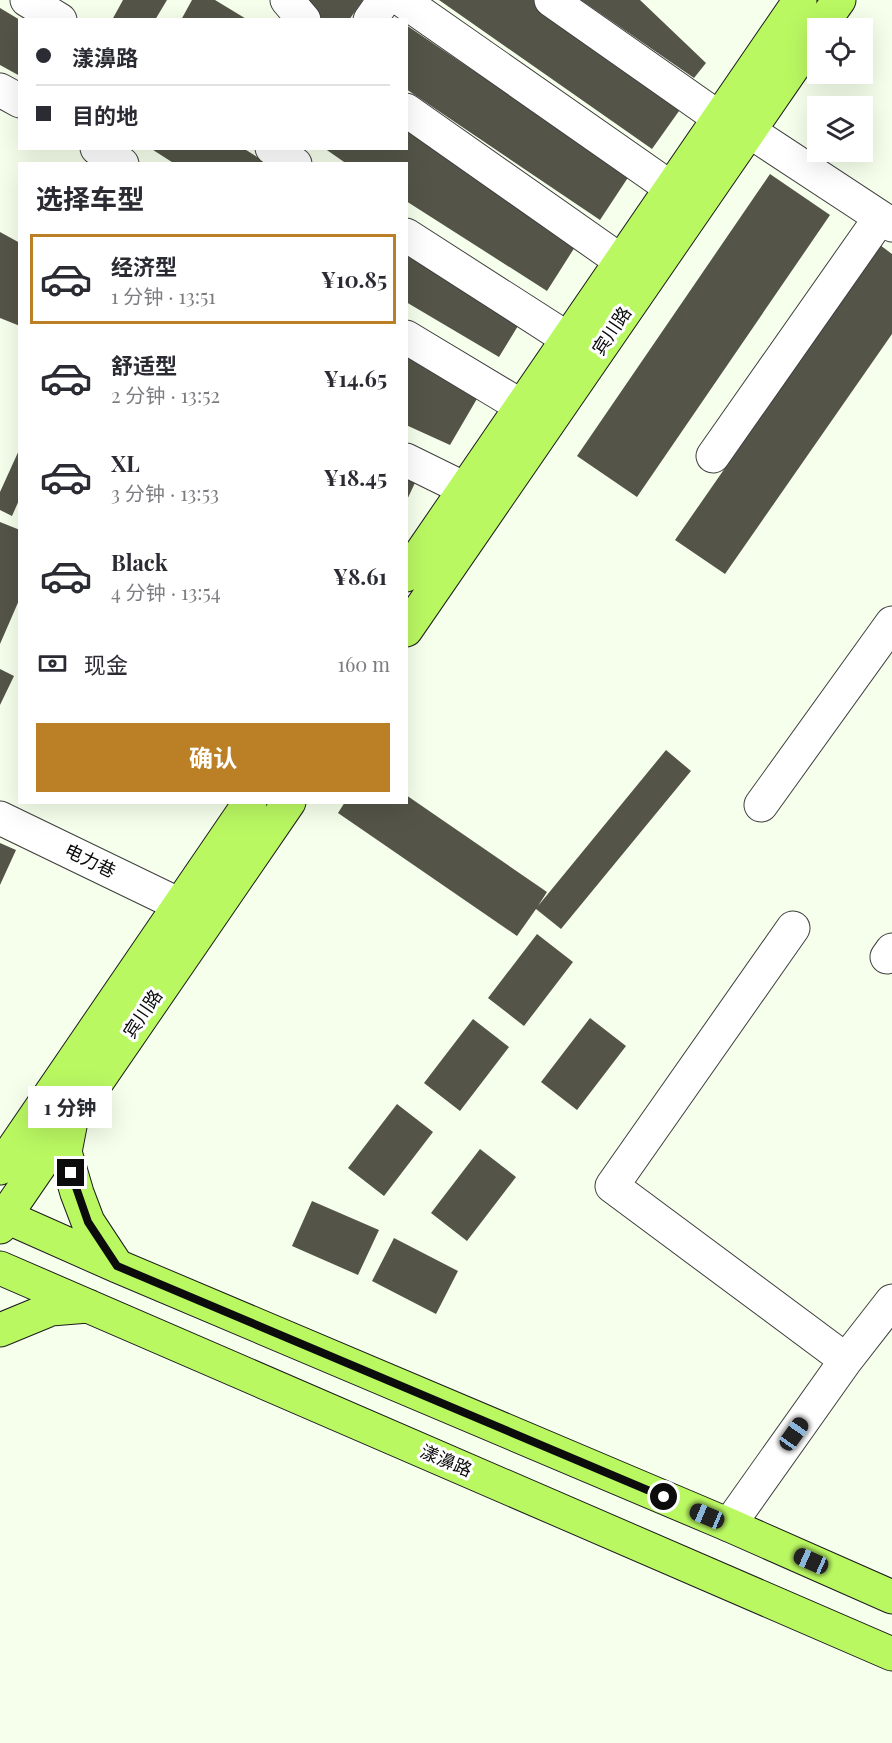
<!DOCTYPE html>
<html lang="zh">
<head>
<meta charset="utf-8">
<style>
	body { margin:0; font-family:"Playfair Display","Noto Sans SC",serif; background:#f7f7f7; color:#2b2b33; height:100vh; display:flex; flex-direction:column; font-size:22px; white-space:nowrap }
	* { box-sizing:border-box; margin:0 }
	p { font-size:20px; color:#7c7c81 }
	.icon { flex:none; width:33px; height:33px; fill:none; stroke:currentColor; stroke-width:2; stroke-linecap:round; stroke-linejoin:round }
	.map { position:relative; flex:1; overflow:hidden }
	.drawer { position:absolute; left:18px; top:162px; width:390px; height:642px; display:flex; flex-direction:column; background:#fff; border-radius:0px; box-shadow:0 6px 24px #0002 }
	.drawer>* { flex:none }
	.top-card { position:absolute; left:18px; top:18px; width:390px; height:132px; border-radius:0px; box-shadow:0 6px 24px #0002; display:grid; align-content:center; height:132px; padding:0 18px; background:#fff }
	.controls { position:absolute; left:807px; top:18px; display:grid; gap:12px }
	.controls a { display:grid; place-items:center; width:66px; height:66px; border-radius:0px; background:#fff; box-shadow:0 6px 24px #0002; font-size:30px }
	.end { position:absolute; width:27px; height:27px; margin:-14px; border:8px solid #0c0c0c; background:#fff; box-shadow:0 0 0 3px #fff }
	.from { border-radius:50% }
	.bubble { position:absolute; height:42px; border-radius:0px; background:#fff; box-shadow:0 6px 24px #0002; font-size:20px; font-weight:700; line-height:42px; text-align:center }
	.car { position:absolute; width:18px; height:36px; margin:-18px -9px; border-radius:8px; box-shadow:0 0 4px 2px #0007; background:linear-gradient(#222 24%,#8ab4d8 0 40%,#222 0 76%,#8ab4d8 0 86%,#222 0) }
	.top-card b { display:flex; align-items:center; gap:21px; height:57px; font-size:22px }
	.top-card b+b { border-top:2px solid #e1e1e2 }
	.top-card i { width:15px; height:15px; background:#2b2b33 }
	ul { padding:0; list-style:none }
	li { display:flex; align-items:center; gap:18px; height:90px; margin:0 12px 9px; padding:0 6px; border:3px solid transparent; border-radius:0px }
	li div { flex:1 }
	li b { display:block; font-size:22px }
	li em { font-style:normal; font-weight:700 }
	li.selected { border-color:#bb8025 }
	li>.icon { width:54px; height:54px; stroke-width:1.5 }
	h2 { padding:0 18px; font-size:27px; line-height:72px }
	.pay { display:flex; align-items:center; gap:15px; height:66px; padding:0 18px; font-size:22px }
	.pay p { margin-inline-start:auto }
	.primary-button { display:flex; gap:12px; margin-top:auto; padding:12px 18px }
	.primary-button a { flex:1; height:69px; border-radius:0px; background:#bb8025; color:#fff; font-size:24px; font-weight:700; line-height:69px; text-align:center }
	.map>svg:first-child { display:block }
</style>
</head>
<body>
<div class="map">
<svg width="892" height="1743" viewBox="0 0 892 1743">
	<rect width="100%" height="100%" fill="#f6ffeb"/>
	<path fill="#545548" d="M123,0H167L155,20H112Z
		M192,0H215L248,20H181Z
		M302,0H363L349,20H320Z
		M439,0H536L684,104L652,149Z
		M581,0H640L706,63L694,78Z
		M0,8L20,20V76L0,65Z
		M406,25L629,176L600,220L406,89Z
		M406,129L580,239L547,291L406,201V164H347L324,148H406Z
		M150,148H243L268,164H175Z
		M770,174L830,215L637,497L577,456Z
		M0,232L20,243V326L0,318Z
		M880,245L892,254V334L725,574L675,540Z
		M406,246L524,316L499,357L406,302Z
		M406,339L485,385L450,445L406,425Z
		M20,448V498L12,516L0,510V492Z
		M406,466L420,472L406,502Z
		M0,522L20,530V598L0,644Z
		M0,669L14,676L0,705Z
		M666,750L691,771L561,929L536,909L517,936L338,813L345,802H406V795L547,892L538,906Z
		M0,843L16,850L0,885Z
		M537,934L573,962L524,1026L488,998Z
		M590,1018L626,1046L577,1110L541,1082Z
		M473,1019L509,1047L460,1111L424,1083Z
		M397,1104L433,1132L384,1196L348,1168Z
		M480,1149L516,1177L467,1241L431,1213Z
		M312,1201L379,1230L358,1275L292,1246Z
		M394,1238L458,1271L436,1314L372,1281Z"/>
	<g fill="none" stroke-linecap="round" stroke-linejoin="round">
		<defs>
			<path id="minor" d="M27,0L60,20
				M287,0L304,20
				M402,0L671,188
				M551,0L719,118
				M370,20L384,0
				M0,90L20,101
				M406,110L621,261
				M749,131L892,225
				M97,148L122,164
				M272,148L295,164
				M406,235L568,339
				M406,337L521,406
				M713,456L880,218
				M406,460L465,489
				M761,805L892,623
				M0,818L180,905
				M793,928L612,1186L846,1360
				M887,957L892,950
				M729,1525L846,1360L892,1301"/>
			<path id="major" d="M819,28L839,0
				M406,575L800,0
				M406,630L818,31
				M71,1121L65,1152L77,1193L88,1222L117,1266
				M0,1168L250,802
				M0,1214L117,1266L729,1525L892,1597
				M0,1227L5,1216L289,802
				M0,1268L892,1654
				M0,1330L51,1309L88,1306"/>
		</defs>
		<use href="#minor" stroke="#3f3f3f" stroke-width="35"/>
		<use href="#major" stroke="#1d1d1d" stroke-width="35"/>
		<use href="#minor" stroke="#fff" stroke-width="33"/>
		<use href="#major" stroke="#baf862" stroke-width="33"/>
	</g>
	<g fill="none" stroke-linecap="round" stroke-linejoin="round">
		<path stroke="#0c0c0c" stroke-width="8" d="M71,1173L88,1222L117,1266L664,1497"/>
	</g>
	<g text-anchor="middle" stroke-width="6" stroke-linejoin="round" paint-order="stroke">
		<g font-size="18" fill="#0c0c0c" stroke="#fff">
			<text transform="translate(612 331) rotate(-56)" y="6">宾川路</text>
			<text transform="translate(90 861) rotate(26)" y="6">电力巷</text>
			<text transform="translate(143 1014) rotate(-56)" y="6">宾川路</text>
			<text transform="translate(446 1461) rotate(23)" y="6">漾濞路</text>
		</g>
	</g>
</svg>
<div class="controls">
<a><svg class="icon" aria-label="locate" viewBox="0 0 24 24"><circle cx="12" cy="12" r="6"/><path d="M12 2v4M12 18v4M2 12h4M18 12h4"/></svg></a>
<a><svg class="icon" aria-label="layers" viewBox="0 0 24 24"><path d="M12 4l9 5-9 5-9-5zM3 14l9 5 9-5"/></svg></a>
</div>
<i class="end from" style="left:664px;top:1497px"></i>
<i class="end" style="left:71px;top:1173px"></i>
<div class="bubble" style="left:28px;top:1086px;width:84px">1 分钟</div>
<i class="car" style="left:794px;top:1434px;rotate:35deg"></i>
<i class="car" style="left:707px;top:1516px;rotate:293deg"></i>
<i class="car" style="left:811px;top:1561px;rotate:294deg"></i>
<div class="top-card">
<b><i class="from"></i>漾濞路</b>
<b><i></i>目的地</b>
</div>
<section class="drawer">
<h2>选择车型</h2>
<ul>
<li class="selected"><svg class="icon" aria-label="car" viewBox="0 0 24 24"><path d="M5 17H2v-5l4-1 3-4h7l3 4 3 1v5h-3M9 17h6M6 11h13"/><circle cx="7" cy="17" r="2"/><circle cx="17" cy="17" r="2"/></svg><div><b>经济型</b><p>1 分钟 · 13:51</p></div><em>¥10.85</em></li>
<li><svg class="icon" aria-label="car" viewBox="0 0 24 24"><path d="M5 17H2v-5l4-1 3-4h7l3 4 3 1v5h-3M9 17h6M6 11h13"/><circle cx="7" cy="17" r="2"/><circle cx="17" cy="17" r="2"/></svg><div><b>舒适型</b><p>2 分钟 · 13:52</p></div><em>¥14.65</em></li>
<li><svg class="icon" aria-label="car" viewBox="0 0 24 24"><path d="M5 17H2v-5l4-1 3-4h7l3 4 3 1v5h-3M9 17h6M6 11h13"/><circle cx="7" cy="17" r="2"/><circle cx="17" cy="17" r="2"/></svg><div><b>XL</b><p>3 分钟 · 13:53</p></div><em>¥18.45</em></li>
<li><svg class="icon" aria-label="car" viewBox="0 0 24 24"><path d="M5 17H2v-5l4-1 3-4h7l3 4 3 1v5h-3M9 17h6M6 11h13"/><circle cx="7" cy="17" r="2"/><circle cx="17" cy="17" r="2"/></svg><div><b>Black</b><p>4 分钟 · 13:54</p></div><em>¥8.61</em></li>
</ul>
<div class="pay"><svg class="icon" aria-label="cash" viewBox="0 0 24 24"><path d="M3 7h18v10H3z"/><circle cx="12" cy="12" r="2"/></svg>现金<p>160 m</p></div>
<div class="primary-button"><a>确认</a></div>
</section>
</div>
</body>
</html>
